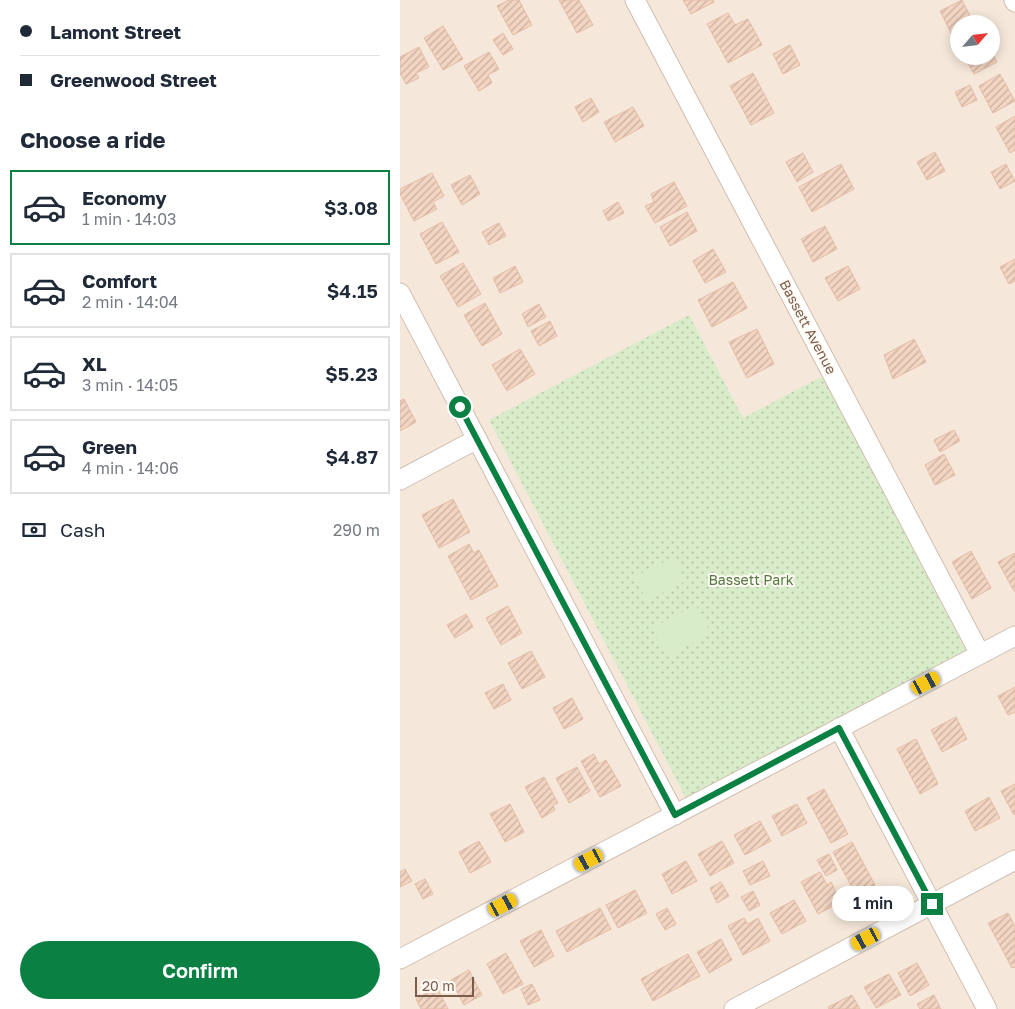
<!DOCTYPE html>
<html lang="en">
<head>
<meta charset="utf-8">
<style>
	body { margin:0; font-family:"Golos Text",sans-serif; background:#f2f2f3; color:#1f2937; height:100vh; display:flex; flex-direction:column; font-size:19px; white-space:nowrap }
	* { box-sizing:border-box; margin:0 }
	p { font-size:16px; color:#747a83 }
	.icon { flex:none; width:28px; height:28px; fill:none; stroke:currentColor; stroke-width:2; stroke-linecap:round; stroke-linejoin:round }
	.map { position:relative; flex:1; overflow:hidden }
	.drawer { display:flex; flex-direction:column; background:#fff; width:400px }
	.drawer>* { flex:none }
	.top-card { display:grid; align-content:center; height:110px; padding:0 20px; background:#fff }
	.needle { width:32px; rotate:62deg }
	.controls { position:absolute; left:550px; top:15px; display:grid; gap:10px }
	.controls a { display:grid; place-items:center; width:50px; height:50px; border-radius:50%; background:#fff; box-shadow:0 2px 12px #0003; font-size:25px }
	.scale { position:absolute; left:15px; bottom:12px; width:59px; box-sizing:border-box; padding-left:5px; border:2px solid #7a5c4d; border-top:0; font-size:14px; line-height:18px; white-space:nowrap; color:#7a5c4d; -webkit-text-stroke:4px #fffaf3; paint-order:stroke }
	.end { position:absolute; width:22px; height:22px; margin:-11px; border:6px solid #0b8043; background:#fff; box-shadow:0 0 0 2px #fff }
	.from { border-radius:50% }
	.bubble { position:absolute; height:35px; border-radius:18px; background:#fff; box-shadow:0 2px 12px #0003; font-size:16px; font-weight:600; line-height:35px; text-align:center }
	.car { position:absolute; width:15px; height:30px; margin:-15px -8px; border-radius:6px; box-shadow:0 0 4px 1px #0007; background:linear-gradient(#f5c518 24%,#345 0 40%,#f5c518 0 76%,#345 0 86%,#f5c518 0) }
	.top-card b { display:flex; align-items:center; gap:18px; height:48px; font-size:19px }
	.top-card b+b { border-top:1px solid #e0e1e3 }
	.top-card i { width:12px; height:12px; background:#1f2937 }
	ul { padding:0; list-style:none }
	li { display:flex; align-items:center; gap:15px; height:75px; margin:0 10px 8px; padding:0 10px; border:2px solid #e0e1e3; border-radius:0px }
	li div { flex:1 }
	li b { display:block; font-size:19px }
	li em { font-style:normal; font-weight:600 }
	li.active { border-color:#0b8043 }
	li>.icon { width:45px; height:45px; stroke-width:1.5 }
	h2 { padding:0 20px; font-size:22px; line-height:60px }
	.pay { display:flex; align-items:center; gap:12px; height:55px; padding:0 20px; font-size:19px }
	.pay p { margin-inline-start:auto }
	.button { display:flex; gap:10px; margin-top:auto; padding:10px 20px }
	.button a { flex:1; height:58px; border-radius:30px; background:#0b8043; color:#fff; font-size:20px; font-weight:600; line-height:58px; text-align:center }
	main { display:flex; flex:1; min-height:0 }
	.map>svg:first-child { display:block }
</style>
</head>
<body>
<main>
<section class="drawer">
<div class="top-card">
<b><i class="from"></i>Lamont Street</b>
<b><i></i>Greenwood Street</b>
</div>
<h2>Choose a ride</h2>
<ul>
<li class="active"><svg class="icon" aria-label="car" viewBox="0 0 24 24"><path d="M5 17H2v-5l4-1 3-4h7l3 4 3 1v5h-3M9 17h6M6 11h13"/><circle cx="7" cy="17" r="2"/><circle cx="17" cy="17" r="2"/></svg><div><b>Economy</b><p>1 min · 14:03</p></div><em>$3.08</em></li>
<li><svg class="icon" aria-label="car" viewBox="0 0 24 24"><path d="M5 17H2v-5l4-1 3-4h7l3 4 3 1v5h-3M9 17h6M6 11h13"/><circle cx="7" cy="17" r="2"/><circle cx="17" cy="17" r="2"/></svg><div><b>Comfort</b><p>2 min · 14:04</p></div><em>$4.15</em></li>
<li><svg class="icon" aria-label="car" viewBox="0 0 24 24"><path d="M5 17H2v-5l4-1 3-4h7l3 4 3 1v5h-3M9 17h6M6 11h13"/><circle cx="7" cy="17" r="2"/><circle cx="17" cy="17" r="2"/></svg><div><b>XL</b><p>3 min · 14:05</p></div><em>$5.23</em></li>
<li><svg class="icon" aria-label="car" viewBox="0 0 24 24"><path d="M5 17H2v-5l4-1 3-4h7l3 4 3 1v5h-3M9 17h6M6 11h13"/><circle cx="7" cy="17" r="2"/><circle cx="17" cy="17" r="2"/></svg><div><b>Green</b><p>4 min · 14:06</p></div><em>$4.87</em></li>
</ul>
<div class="pay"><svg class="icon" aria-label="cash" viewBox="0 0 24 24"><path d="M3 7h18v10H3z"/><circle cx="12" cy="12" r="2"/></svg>Cash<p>290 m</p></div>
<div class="button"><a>Confirm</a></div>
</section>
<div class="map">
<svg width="615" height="1009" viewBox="0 0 615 1009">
	<defs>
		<pattern id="grass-dots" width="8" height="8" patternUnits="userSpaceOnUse" patternTransform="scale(1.25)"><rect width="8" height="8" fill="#d8ecc9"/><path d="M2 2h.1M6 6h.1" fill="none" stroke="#b4c2a5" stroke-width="1.8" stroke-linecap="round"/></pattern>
		<pattern id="building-hatch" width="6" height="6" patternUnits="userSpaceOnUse" patternTransform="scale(1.25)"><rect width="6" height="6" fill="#f3d5c3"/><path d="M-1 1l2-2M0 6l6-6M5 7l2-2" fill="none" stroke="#cab0a1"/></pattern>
	</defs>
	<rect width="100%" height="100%" fill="#fdf6ec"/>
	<path fill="#f5e8da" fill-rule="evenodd" d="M0,0H615V1009H0ZM559,24H591V56H559Z"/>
	<path fill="url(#grass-dots)" d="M289,315L343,418L423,376L567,653L287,800L89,420Z"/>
	<path fill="#d8ecc9" d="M274,557L286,581L247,601L234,577Z
		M296,605L311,634L266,657L252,628Z"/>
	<path fill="url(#building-hatch)" stroke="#e6bba3" d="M109,0H119L132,25L113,35L97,6Z
		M159,0H179L193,25L177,33Z
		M283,0H313L314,2L291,14Z
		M562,0L574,24H559V34L553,37L540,11Z
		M328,13L335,25L348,19L362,45L328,63L307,24Z
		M43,26L63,59L43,70L24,38Z
		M103,33L113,49L103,55L93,40Z
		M390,45L400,65L383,74L373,54Z
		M19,47L29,67L16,73L19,78L6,84L0,73V57Z
		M591,50L597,62L574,74L564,56H591Z
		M89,52L99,69L88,75L92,83L79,91L64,66Z
		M353,73L374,113L351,125L330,86Z
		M600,74L615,101L593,113L579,86Z
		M570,85L577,100L562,107L555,92Z
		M191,98L199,112L183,122L175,107Z
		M233,107L244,126L215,142L204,122Z
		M615,116V150L610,153L596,127Z
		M535,152L545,171L527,180L517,162Z
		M403,153L413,172L397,182L386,162Z
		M441,164L454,189L412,212L399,187Z
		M606,164L615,181L600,189L591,172Z
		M32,173L44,196L33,202L37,209L14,221L0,194V189Z
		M70,175L80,194L62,205L51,185Z
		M274,182L287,206L255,223L245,206L254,202L251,194Z
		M218,202L224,213L208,221L203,211Z
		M287,212L297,231L270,246L260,227Z
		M42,222L59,252L36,264L20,234Z
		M99,223L106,236L89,245L82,232Z
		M425,226L437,249L413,262L401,239Z
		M313,249L326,272L305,283L293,261Z
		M615,259V281L609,284L600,267Z
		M63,263L81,294L58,307L40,276Z
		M115,266L123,282L100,293L93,278Z
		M448,266L460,289L438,301L425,278Z
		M333,282L347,308L312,327L298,300Z
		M85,303L102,334L82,346L64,315Z
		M139,304L146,317L128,327L122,314Z
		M150,321L157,336L139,346L131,331Z
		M357,329L374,364L347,378L329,342Z
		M514,339L526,362L493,379L484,355Z
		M120,349L135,374L107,391L92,365Z
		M4,399L16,422L0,431V401Z
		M554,430L560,441L540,452L534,440Z
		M544,454L555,475L535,485L525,465Z
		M53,499L70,532L39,548L22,515Z
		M69,544L74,553L79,550L98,586L71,600L48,556Z
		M571,551L591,588L572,599L552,562Z
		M615,553V591H614L598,562Z
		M108,606L122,633L101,645L86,618Z
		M66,614L73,627L55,638L47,625Z
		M131,651L145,677L122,689L108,663Z
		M103,684L111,700L94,709L85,693Z
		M615,687V712L608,715L598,696Z
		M172,698L183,719L164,729L153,708Z
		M556,717L567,739L542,752L531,730Z
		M516,739L538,784L520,794L497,749Z
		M194,754L199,764L206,760L221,786L200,797L181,761Z
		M177,767L190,791L169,803L156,778Z
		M144,777L158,803L153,805L155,810L142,818L125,787Z
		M615,784V814L614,815L601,791Z
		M424,789L448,834L431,843L407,798Z
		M589,797L600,818L575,831L565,811Z
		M110,804L124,832L105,842L90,814Z
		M397,804L407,823L382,836L372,816Z
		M360,821L371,841L345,855L334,835Z
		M79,841L91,862L70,873L59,852Z
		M322,841L334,863L310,876L298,854Z
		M452,842L475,885L456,895L433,852Z
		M429,854L437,870L426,876L417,860Z
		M286,861L297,881L272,894L262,874Z
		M363,861L370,876L350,885L343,871Z
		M5,869L12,881L0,887V872Z
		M420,872L427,885L431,882L441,902L418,914L401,882Z
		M25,879L33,894L23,899L15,884Z
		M321,882L329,896L317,903L310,888Z
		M235,890L247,913L218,928L206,905Z
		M353,891L360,905L349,911L341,897Z
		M394,900L406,921L382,934L370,913Z
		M200,908L211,929L167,952L156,931Z
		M267,908L276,924L265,930L256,914Z
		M608,913L615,927V967L612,968L588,923Z
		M344,918L348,924L358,918L370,941L343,955L328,926Z
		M141,930L154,956L134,967L120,941Z
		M321,939L332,960L309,973L297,952Z
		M106,953L123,984L103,994L87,964Z
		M288,954L300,976L253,1001L241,979Z
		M517,963L529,985L510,996L498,973Z
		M69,970L82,995L64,1005L51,980Z
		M489,974L501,995L476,1008L464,987Z
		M132,984L140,1000L128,1005L121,989Z
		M37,988L48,1009H21L16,999Z
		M452,995L460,1009H429L428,1007Z
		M534,995L541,1009H520L517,1004Z"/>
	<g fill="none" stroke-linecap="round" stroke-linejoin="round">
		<defs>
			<path id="minor" d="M235,0L580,654
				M614,0L615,2
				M0,293L275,815
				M0,480L77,439
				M439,728L587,1009
				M0,959L615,636
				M334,1009L615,860"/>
		</defs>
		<use href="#minor" stroke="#d1beb0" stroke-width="21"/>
		<use href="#minor" stroke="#fff" stroke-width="19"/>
	</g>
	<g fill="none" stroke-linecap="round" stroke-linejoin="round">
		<path stroke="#0b8043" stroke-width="6" d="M60,407L275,815L439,728L532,904"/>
	</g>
	<g text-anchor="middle" stroke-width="4" stroke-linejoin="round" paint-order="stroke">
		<g font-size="14" fill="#7a5c4d" stroke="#fffaf3">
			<text transform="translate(408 327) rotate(62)" y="5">Bassett Avenue</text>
		</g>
		<g font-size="14" fill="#537a41" stroke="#fffaf3">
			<text x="351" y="585">Bassett Park</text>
		</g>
	</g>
</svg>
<div class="controls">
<a><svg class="needle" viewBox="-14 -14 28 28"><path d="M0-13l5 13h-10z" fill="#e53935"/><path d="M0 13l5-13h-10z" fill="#747a83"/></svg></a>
</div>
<div class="scale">20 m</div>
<i class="end from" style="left:60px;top:407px"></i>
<i class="end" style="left:532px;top:904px"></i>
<div class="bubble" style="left:432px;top:886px;width:82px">1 min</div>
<i class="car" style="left:526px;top:683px;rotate:62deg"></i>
<i class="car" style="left:189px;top:860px;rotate:242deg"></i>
<i class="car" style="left:103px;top:905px;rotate:62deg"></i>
<i class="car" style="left:466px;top:939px;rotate:242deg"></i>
</div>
</main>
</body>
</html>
